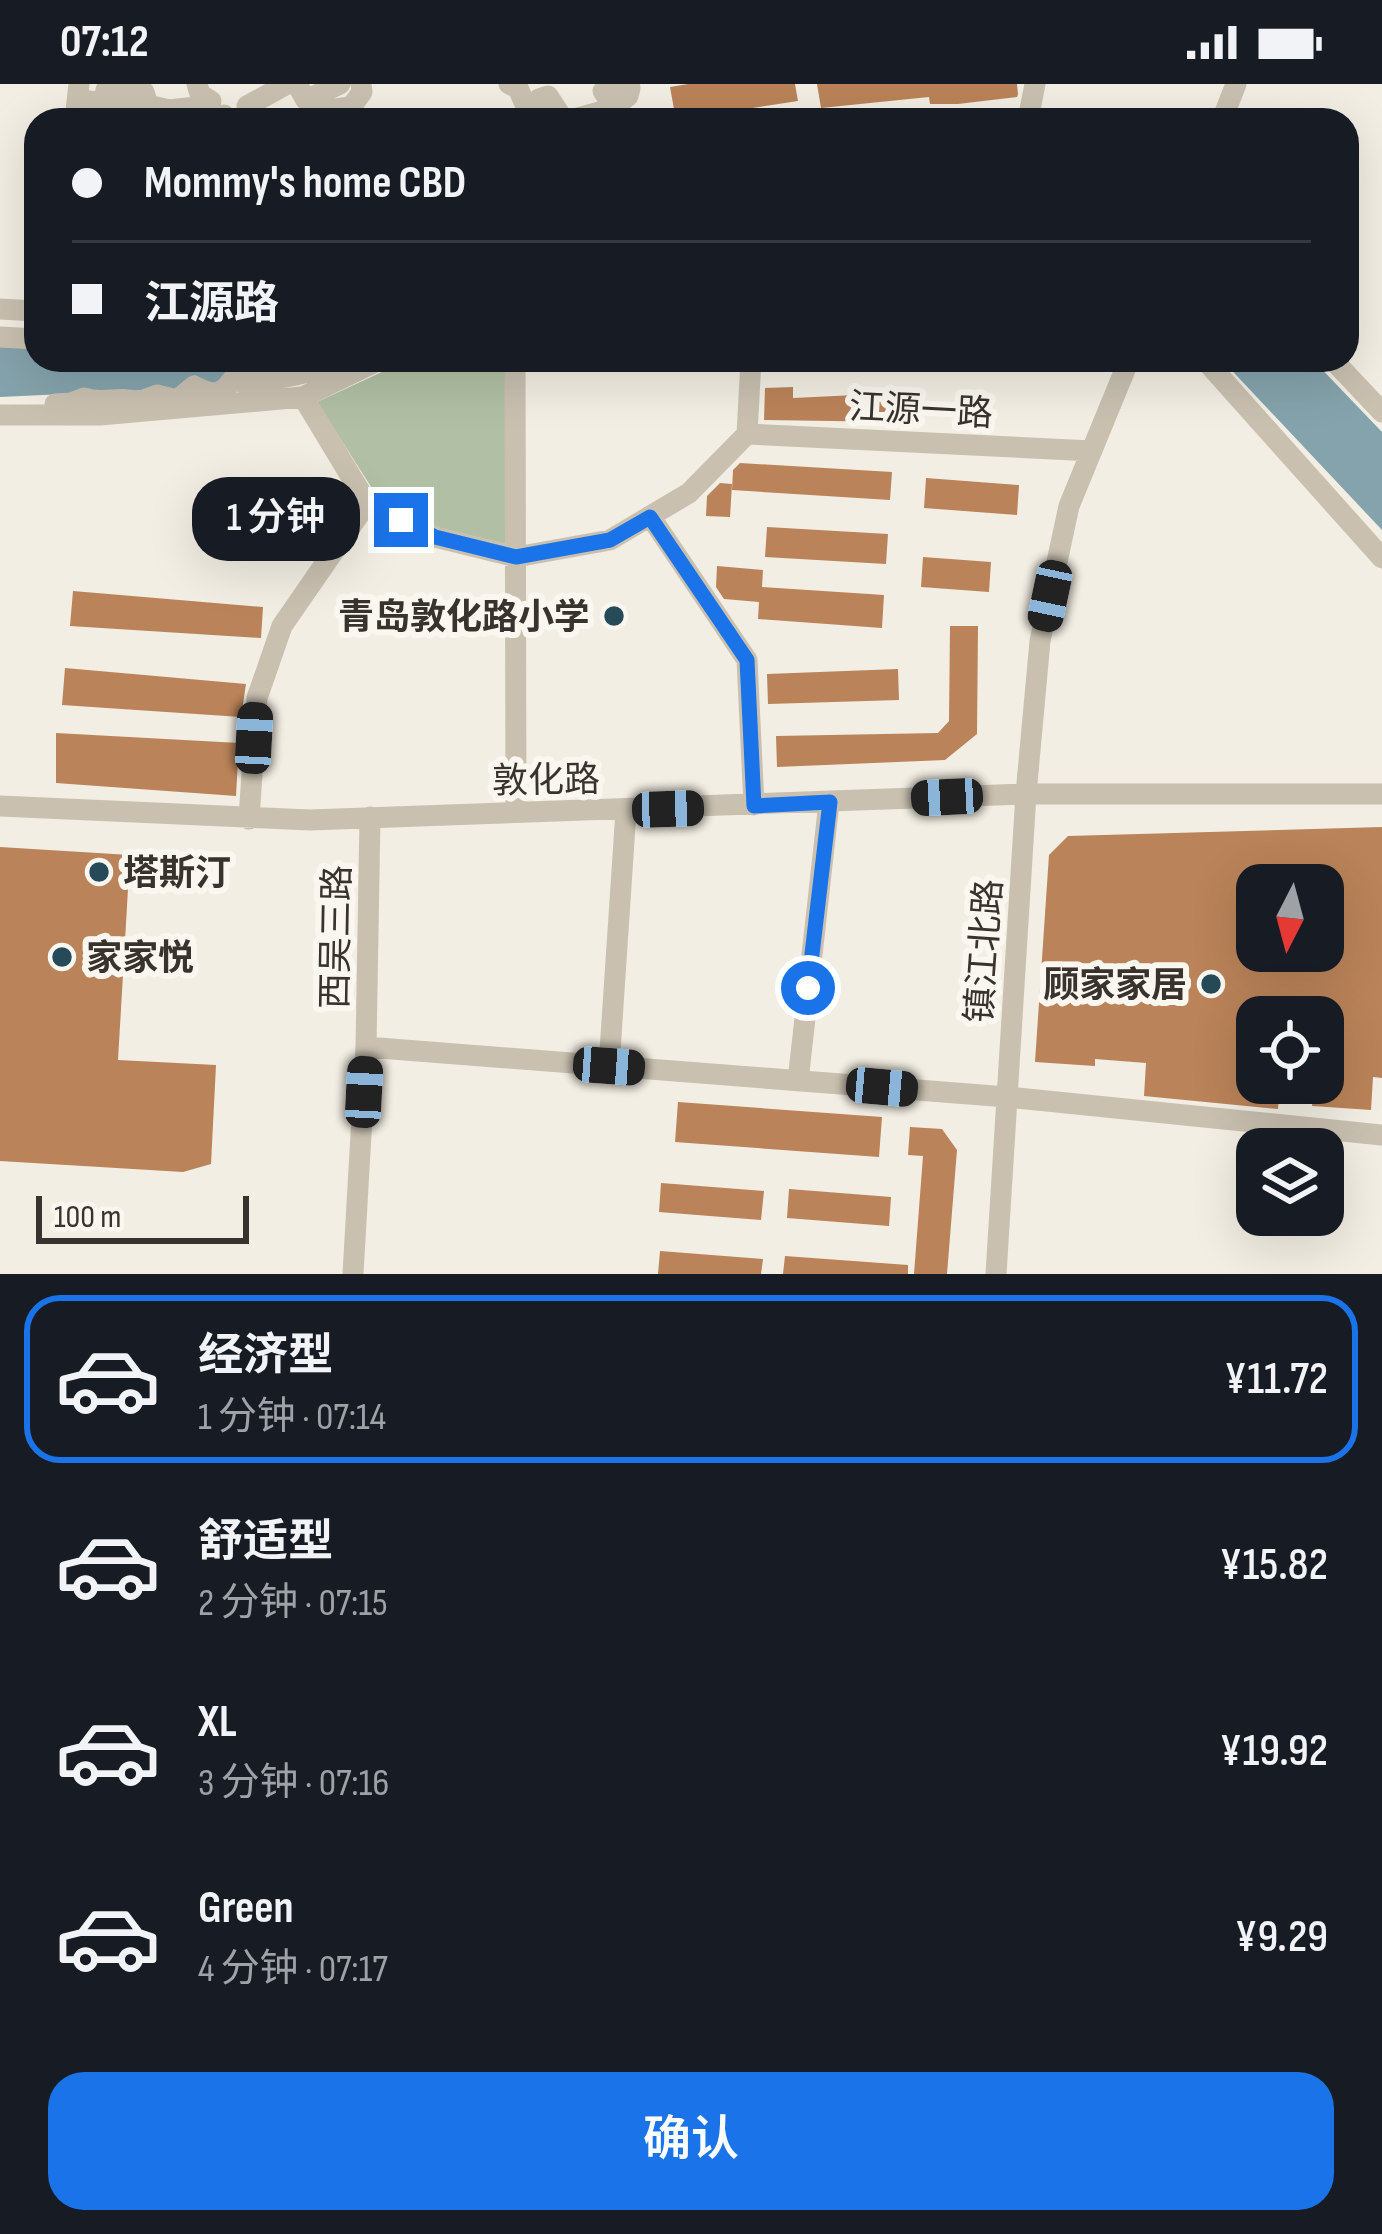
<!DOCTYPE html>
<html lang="zh">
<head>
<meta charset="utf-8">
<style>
	body { margin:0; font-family:"Sofia Sans Condensed","Noto Sans SC",sans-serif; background:#20242c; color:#f1f3f6; height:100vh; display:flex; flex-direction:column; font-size:45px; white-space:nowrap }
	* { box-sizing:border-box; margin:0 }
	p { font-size:39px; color:#9ea1a6 }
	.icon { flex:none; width:66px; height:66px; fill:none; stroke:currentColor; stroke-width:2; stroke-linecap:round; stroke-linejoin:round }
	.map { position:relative; height:1190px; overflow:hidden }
	.drawer { display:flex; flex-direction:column; background:#171b24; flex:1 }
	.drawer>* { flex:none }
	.banner { position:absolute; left:24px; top:24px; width:1335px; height:264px; border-radius:36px; box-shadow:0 12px 48px #0002; display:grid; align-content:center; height:264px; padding:0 48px; background:#171b24 }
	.needle { width:78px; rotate:186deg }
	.buttons { position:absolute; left:1236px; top:780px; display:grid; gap:24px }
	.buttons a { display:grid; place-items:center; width:108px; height:108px; border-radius:24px; background:#171b24; box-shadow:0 12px 48px #0002; font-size:60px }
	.scale { position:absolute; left:36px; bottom:30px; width:213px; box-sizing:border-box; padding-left:12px; border:6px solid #39332d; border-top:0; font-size:33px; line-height:42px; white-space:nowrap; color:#39332d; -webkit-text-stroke:9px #f9f7ef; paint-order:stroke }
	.end { position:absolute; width:54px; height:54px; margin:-27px; border:15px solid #1a73e8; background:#fff; box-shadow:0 0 0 6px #fff }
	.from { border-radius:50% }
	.bubble { position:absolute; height:84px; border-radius:36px; background:#171b24; box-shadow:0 12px 48px #0002; font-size:39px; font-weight:600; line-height:84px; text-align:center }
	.car { position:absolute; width:36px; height:72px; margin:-36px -18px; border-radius:15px; box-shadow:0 0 9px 3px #0007; background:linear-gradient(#222 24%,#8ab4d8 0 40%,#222 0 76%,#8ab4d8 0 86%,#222 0) }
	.banner b { display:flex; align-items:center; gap:42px; height:114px; font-size:45px }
	.banner b+b { border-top:3px solid #363941 }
	.banner i { width:30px; height:30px; background:#f1f3f6 }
	ul { padding:21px 0 0; list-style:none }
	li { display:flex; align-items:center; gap:36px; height:168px; margin:0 24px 18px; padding:0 24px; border:6px solid transparent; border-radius:36px }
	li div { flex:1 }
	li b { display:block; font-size:45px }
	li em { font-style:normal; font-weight:600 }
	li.selected { border-color:#1a73e8 }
	li>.icon { width:108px; height:108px; stroke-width:1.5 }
	.button { display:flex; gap:24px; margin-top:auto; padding:24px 48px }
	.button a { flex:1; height:138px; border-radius:36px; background:#1a73e8; color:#fff; font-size:48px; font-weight:600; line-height:138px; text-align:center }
	.status { display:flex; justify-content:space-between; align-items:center; height:84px; padding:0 60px; background:#171b24; direction:ltr }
	.status svg { height:33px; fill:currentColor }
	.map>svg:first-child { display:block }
</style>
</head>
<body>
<div class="status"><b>07:12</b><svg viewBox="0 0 49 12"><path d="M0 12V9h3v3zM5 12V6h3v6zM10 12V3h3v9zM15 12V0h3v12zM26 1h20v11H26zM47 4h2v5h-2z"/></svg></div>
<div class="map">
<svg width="1382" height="1190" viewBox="0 0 1382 1190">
	<rect width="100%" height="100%" fill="#f2eee3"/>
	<path fill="#b1c0a4" d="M408,276H505L506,460L439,444L375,409L317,318Z"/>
	<path fill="#85a3ac" d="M0,259L36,261V276H316L215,303L0,313Z
		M1222,276H1313L1382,348V446Z"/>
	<path fill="#ba8359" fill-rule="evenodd" d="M688,0H795L798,17L676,36L670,3Z
		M817,0H1017L1018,10L1017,13L958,20H930L929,13L821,24Z
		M793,303V314L897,309L898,338L764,336L765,304Z
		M740,379L892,388L890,416L732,406L733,386Z
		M926,394L1019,401L1017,431L924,424Z
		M720,399L732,400L730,433L706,432L707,412Z
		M767,443L888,450L886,480L765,473Z
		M923,473L991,478L989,508L921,503Z
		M717,482L763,486L762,503L884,511L882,544L758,535L759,518L724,515L716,503Z
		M73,507L263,523L261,554L70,542Z
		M950,542H978L977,650L945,676L777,683L776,652L938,649L949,637Z
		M65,584L246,600L241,633L62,621Z
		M898,585L899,616L768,620L767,590Z
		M56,649L239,659L236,712L56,699Z
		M1382,743V994L1373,993L1371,1026L1312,1022L1313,1008L1323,1009V933H1257V999L1280,1001L1278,1025L1144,1012L1146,979L1095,975V982L1035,978L1049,771L1068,752ZM1257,801H1323V867H1257Z
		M0,763L130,771L118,976L216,981L211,1080L183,1088L0,1077Z
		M678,1018L882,1033L879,1073L675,1058Z
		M910,1043L942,1045L957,1066L947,1190H914L923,1072L908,1071Z
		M661,1099L764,1107L761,1136L659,1128Z
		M789,1105L891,1113L889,1142L787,1134Z
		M660,1167L763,1175L761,1190H658Z
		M785,1172L908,1181V1190H783Z"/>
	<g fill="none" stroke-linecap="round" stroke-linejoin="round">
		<path stroke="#c9c0b0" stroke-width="21" d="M197,0L200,10L211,17L208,25L212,36L224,31
			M297,0L306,16L340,0
			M509,0L518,4L532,36
			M610,0L603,7L611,19
			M312,14C324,28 335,26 352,22L362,8L361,0
			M78,15L103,19L106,6L114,0
			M148,21L132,31L125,29L120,20L123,10L144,8L148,21L169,26L196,23
			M247,22L287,0
			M922,35L1008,36
			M75,36L79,0
			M533,36L539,15L548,12L559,29L557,36
			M570,36L606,26L611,19L618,20L628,12L630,4L626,0
			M1028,36L1035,0
			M1222,36L1236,0
			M0,225L36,227
			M0,253L36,255
			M515,276L516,727
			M1205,276L1382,474
			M1333,276L1382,328
			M303,313L367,419L435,453L516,473L610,456L689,409L747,350L751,276
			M55,320L71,319L84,314C104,321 118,311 138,318L157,311L177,316L194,302C211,311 221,313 232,296C253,303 321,287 341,276
			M0,331H100L303,313L379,276
			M747,350L1092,367
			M650,432L747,576L754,721
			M0,722L310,736L1026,710H1382
			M249,735L257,614L282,542L367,419
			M366,963L1007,1013L1382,1051
			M609,982L626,727
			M798,997L829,718
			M353,1190L366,963L370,733
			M996,1190L1026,710L1040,557L1069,422L1129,276"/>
	</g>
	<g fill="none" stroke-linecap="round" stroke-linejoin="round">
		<path stroke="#1a73e8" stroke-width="15" d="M401,436L435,453L516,473L610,456L650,433L747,576L754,722L830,718L808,904"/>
	</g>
	<g fill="#264a57" stroke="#f9f7ef" stroke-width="4.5">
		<circle cx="614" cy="532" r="12"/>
		<circle cx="99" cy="788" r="12"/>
		<circle cx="62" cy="873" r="12"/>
		<circle cx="1211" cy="900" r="12"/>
	</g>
	<g text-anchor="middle" stroke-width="12" stroke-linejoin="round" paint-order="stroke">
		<g font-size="36" fill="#39332d" stroke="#f9f7ef">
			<text transform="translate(921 325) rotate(3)" y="13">江源一路</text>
			<text transform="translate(546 695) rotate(-1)" y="13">敦化路</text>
			<text transform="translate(335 853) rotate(-89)" y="13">西吴三路</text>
			<text transform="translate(983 867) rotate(-86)" y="13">镇江北路</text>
		</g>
		<g font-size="36" font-weight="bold" fill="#39332d" stroke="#f9f7ef" text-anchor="end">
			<text x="590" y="545">青岛敦化路小学</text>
			<text x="123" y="801" text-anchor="start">塔斯汀</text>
			<text x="86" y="886" text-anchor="start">家家悦</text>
			<text x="1187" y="913">顾家家居</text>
		</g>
	</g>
</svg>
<div class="buttons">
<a><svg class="needle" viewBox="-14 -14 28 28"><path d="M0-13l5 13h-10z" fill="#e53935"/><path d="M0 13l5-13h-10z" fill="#9ea1a6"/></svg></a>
<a><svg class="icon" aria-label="locate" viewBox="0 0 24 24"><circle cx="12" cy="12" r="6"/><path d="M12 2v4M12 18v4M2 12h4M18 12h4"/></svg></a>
<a><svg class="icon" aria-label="layers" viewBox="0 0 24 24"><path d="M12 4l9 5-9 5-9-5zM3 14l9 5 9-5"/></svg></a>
</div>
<div class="scale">100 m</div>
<i class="end from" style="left:808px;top:904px"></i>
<i class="end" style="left:401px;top:436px"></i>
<div class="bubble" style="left:192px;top:393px;width:168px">1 分钟</div>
<i class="car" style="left:1050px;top:512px;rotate:192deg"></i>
<i class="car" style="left:254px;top:654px;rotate:3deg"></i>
<i class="car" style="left:947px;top:713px;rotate:267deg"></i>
<i class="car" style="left:668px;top:725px;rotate:88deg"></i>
<i class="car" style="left:609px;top:982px;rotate:94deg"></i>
<i class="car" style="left:882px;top:1003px;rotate:95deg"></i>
<i class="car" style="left:364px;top:1008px;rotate:3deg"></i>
<div class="banner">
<b><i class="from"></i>Mommy's home CBD</b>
<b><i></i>江源路</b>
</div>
</div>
<section class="drawer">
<ul>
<li class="selected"><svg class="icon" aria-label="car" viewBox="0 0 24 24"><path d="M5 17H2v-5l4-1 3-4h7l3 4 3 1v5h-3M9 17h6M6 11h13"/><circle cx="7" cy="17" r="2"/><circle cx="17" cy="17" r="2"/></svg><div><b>经济型</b><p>1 分钟 · 07:14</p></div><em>¥11.72</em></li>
<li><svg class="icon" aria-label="car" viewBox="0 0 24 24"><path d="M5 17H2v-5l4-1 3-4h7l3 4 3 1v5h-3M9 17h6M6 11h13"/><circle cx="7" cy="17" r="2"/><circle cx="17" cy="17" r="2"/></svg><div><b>舒适型</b><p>2 分钟 · 07:15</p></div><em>¥15.82</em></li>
<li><svg class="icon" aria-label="car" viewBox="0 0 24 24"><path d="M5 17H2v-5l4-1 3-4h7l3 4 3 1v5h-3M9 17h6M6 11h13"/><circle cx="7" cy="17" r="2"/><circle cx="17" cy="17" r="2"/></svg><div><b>XL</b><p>3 分钟 · 07:16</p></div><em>¥19.92</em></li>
<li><svg class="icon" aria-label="car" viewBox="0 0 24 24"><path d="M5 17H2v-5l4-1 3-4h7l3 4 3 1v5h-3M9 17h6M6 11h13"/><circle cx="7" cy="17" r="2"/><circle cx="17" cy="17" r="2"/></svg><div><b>Green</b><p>4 分钟 · 07:17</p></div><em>¥9.29</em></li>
</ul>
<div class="button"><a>确认</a></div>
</section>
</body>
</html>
